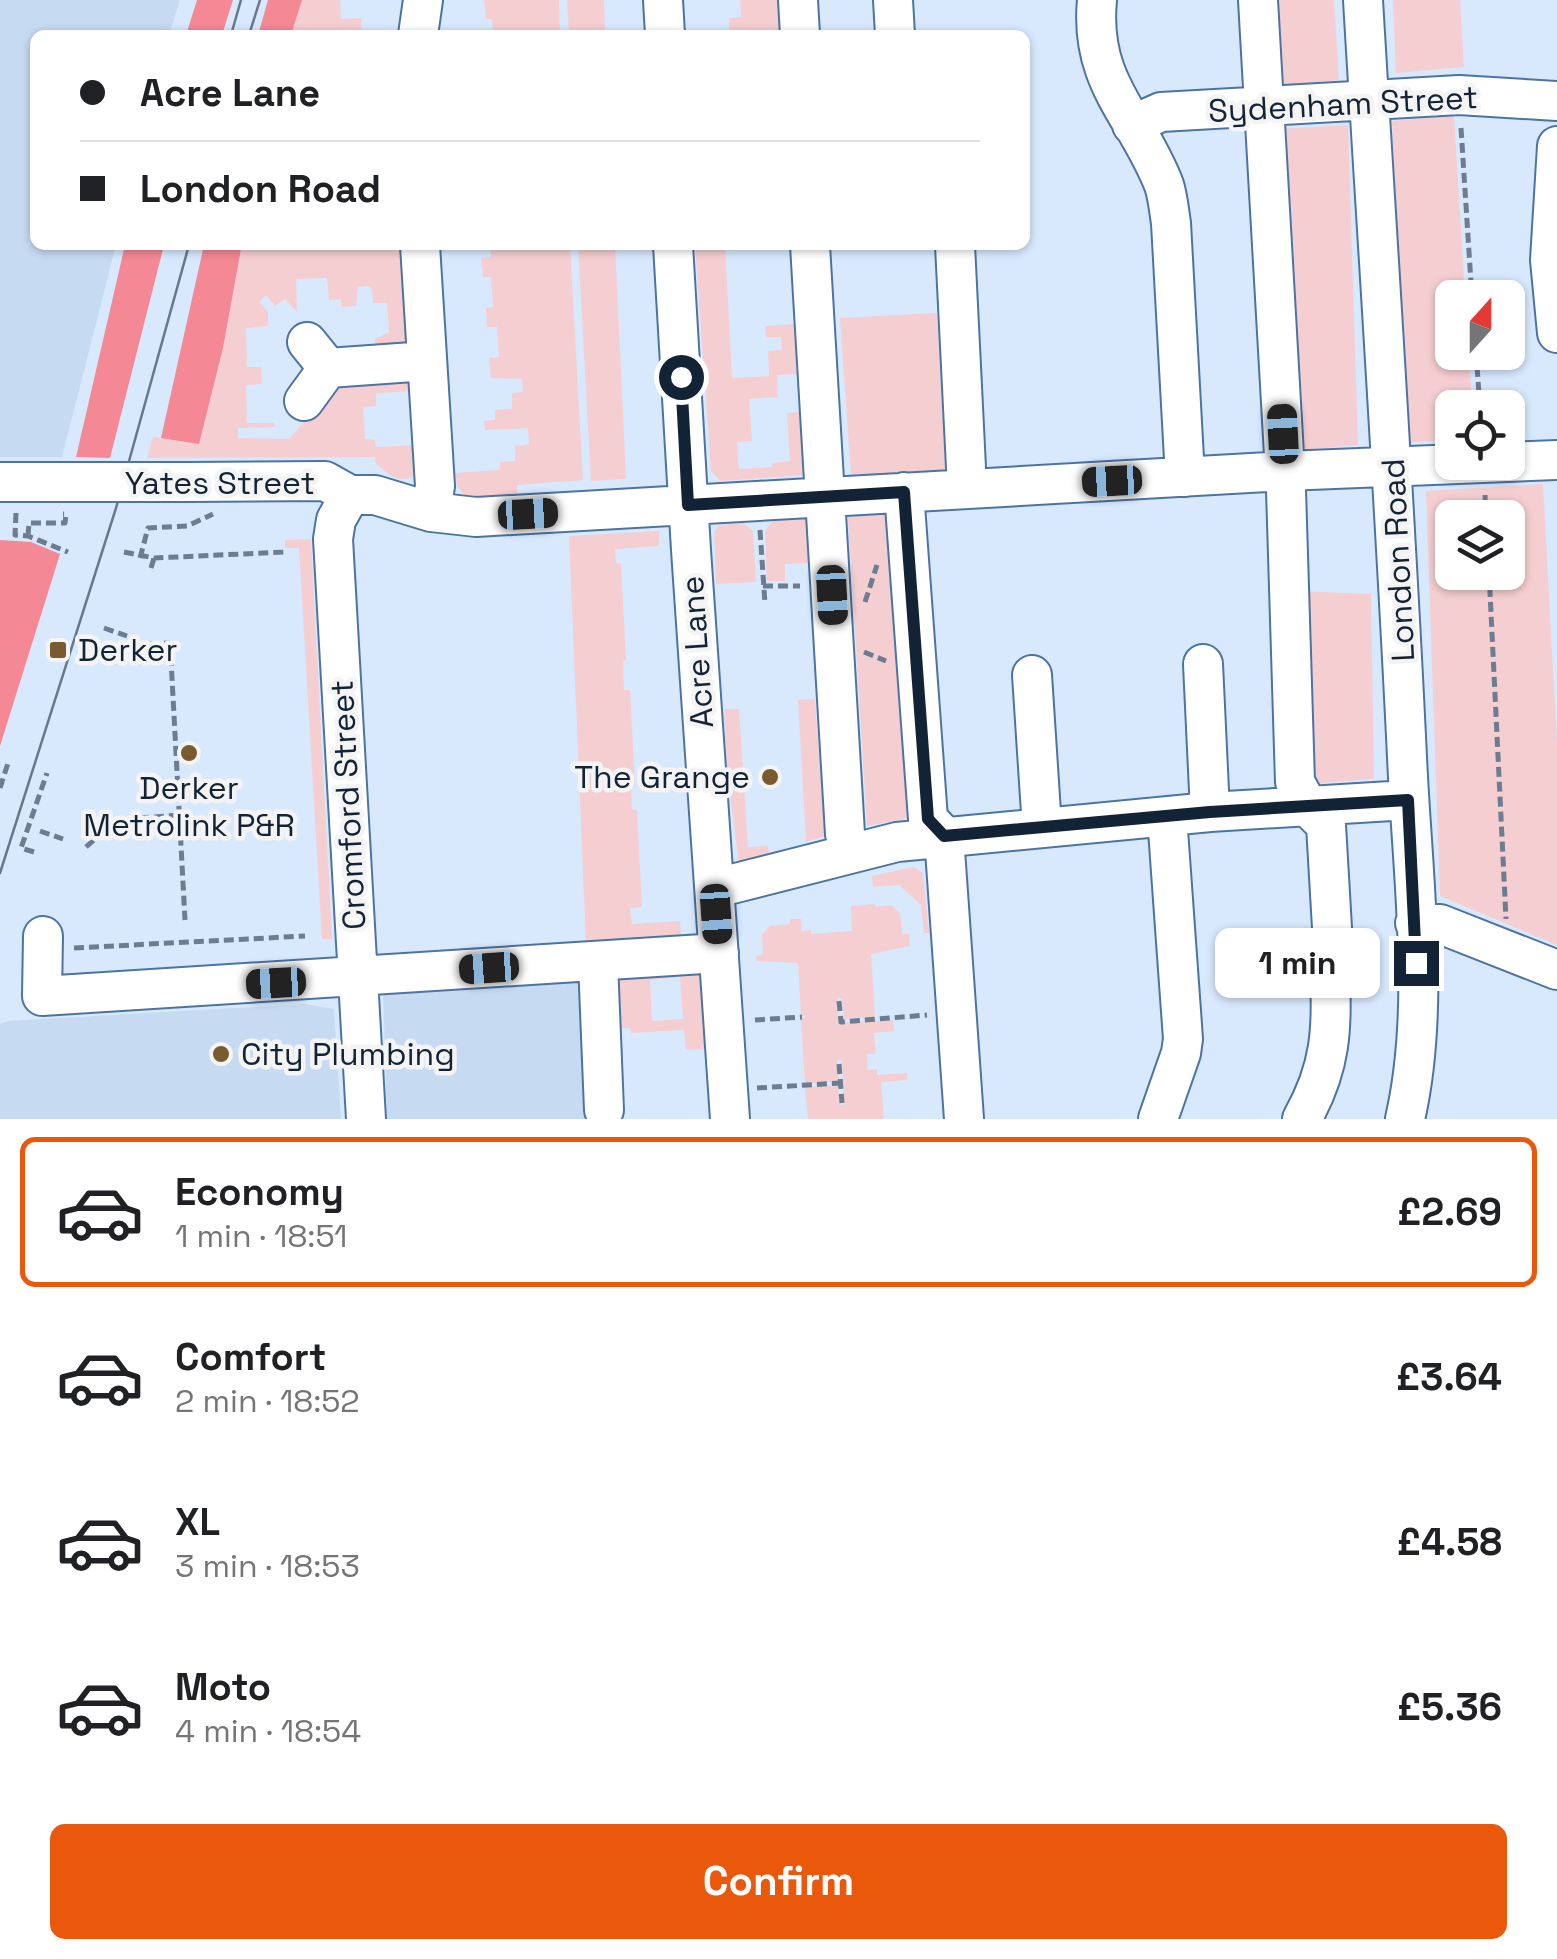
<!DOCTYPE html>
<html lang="en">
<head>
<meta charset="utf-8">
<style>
	body { margin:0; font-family:"Space Grotesk",sans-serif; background:#f2f2f2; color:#202124; height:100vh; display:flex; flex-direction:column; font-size:38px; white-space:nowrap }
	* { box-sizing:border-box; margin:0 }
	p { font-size:32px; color:#757577 }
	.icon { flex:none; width:55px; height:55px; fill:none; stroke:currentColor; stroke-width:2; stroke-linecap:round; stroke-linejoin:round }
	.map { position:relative; height:1119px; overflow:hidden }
	.drawer { display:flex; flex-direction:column; background:#fff; flex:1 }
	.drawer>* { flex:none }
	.top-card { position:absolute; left:30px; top:30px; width:1000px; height:220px; border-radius:15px; box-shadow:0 2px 8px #0004; display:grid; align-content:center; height:220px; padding:0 50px; background:#fff }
	.needle { width:65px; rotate:21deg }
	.buttons { position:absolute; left:1435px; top:280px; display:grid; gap:20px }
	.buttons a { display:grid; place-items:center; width:90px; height:90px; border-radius:15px; background:#fff; box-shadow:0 2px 8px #0004; font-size:50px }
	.end { position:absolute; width:45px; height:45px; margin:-22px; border:12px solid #132336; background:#fff; box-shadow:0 0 0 5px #fff }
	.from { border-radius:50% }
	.bubble { position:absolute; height:70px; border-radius:15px; background:#fff; box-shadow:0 2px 8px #0004; font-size:32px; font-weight:800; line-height:70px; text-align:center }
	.car { position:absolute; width:30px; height:60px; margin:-30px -15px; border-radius:12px; box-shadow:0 0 8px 2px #0007; background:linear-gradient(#222 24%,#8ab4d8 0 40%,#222 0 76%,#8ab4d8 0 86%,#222 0) }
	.top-card b { display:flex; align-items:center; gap:35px; height:95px; font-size:38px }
	.top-card b+b { border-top:2px solid #e0e0e0 }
	.top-card i { width:25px; height:25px; background:#202124 }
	ul { padding:18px 0 0; list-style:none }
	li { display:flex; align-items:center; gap:30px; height:150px; margin:0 20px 15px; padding:0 30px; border:5px solid transparent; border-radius:15px }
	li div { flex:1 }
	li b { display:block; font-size:38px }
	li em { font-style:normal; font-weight:800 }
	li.selected { border-color:#ea580c }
	li>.icon { width:90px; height:90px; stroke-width:1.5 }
	.action { display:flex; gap:20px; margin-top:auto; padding:20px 50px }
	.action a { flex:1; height:115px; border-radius:15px; background:#ea580c; color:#fff; font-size:40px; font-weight:800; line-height:115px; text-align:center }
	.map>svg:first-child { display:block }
</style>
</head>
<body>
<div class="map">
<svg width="1557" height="1119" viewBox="0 0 1557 1119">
	<rect width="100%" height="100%" fill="#d8e9fe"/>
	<path fill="#c6daf1" d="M0,0H180L169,35H35V245H116L62,457H0Z
		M587,978L596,1119H387L383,990Z
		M306,1004L334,1009L341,1119H0V1024L8,1021Z"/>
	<path fill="#f5ced1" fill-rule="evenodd" d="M302,0H340L341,19L361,18L362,35H291Z
		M484,0H559L560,35H493L492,19H486Z
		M567,0H604L605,35H569Z
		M740,0H779L781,35H687L729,30V18L741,17Z
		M1267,0H1334L1339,80L1270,86Z
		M1393,0H1460L1464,67L1396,73Z
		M1454,115L1465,297L1452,298V352L1469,353L1472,407L1452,408V439L1406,443L1392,121Z
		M1348,125L1358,445L1290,451L1276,129Z
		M270,245H403L407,341L404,345L375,349V339L389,332L387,303H373L372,289L368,286L358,287L356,306L342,307L341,299L329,300L327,278L296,279L297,312L285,299L275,306L266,295L259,302L268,312V326L246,328L247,367H261L262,384L246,385L247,423H274L275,427L238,428V438L289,439L340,382L406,381L413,391L376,393V406L363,407L365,439L375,440L376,447L415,445L413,477C396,483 389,474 376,464L375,457L147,458L153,437L199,443L223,348L241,249Z
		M490,245H570L583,480L517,485V495L465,496L457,486L455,473L500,470V462L515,461V446L529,444L528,428L485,430L484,421L495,420V410L512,409V393L523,392L522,379L491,378L489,358L499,357L497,327H487L486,308L493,307L491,277H483L481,258L491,257Z
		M578,245H615L626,479L591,481Z
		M695,245H725L732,378L769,376L768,351L782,350L781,337H766L765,326L794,324L797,374L777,375L778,397L749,399L752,441L737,442L739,469L772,467V463L790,461L787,413L800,412L804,475L720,481L711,471Z
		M937,313L945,470L851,475L840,318Z
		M1543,484L1557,745V945L1440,896L1426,491ZM1452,518H1508V572H1452Z
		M899,513L919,816L867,826L848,517Z
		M808,519L809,563L785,564V581H767L765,531L774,520Z
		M743,523L753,531L756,582L716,584L714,532L719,525Z
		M659,531V546L615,549L616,563L621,564L626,660L623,661L624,690H630L635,787L631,788L632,810H637L642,907L630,908L632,924L680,921L681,937L586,944L569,536Z
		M311,539L332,939H322L299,548H285V540Z
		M1297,591L1371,594L1374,779L1305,784Z
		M815,699L825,836L806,842L798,700Z
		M724,709H739L748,847L768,846L769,855L739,864L727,770Z
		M914,867L923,873L929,933H924L921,905L899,885L873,887L872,876Z
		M875,904L876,907L891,905L900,913L902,934H909L910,946L871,954L875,1017L844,1019L842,998H838L839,1023L893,1020L894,1031L874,1033L876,1054H867L868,1070L877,1069V1075L907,1073L908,1080L881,1082L884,1119H808L805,1087L838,1085L840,1105H844L842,1060H837L839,1081L805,1084L801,1019L806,1017L801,1015L798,963L757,961L756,956L763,954L762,935L770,926L790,924V919H801L802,931L811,930V934L852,931L851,906Z
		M700,971L706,1049L686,1050L684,1030L631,1033L630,1028L610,1029L613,981L628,975ZM680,977L683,1019L652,1021L650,980Z"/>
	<path fill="#f48895" d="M197,0H233L222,35H186Z
		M268,0H302L291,35H258Z
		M125,245H164L110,458L76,457Z
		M204,245H270L241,249L223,348L199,444L161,438Z
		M0,540L31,542L60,554L0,746Z"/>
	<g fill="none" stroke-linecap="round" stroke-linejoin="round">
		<defs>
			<path id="minor" d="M663,0L665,35
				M798,0L800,35
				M893,0L895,35
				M1097,0C1089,83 1137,115 1164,185C1168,197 1169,211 1171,223L1185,477
				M1258,0L1286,490L1295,782L1309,808L1326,825L1333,945L1330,959C1331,1023 1335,1060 1302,1119
				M1363,0C1378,252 1395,504 1407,757C1412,873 1431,1006 1405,1119
				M418,35L423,0
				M1132,125L1161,112L1459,95L1557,101
				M1557,146L1550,260L1557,333
				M420,245L435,486L431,512
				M673,245L691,550L730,1119
				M810,245L845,834L850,854
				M955,245L967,488
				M307,342L328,368L427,361
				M304,401L328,368
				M187,482L325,481L350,495H375L431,512L476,517L1285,471L1557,460
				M904,492L928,819L944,836L964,1119
				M350,495L336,520L333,539L366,1119
				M1203,664L1210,812
				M1032,675L1042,828
				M714,884H732L897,842L1210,812L1408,800
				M1415,923L1440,924L1557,970
				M43,936L42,996L719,953
				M598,962L604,1110
				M1158,1119L1181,1053L1183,1039L1167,816"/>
		</defs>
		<use href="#minor" stroke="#4c74a2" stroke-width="42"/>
		<path stroke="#6d7d91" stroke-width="5" stroke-dasharray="10 5" stroke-linecap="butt" d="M1461,128L1472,298
			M1476,352L1480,408
			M1485,495L1486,518
			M16,513L15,535L28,536L68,552
			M760,530L765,604
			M28,536L29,523H65L66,514H63
			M124,552L154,558L286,552
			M140,558L148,528L187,526L213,514
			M151,568L154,558
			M1489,572L1506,919
			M763,586H800
			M865,602L877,565
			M104,628L127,636
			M170,641L185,920
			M149,644L170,643
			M864,652L886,661
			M0,788L9,760
			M139,818L179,815
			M40,831L63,839
			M86,847L117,819
			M34,852L21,848L47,773
			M74,948L305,936
			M839,1001L841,1022L927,1015
			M755,1020L802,1017
			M839,1064L842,1103
			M757,1088L841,1083"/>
		<use href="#minor" stroke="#fff" stroke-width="38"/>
		<path stroke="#68788c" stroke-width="2.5" d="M231,35L241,0
			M249,35L260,0
			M0,873L116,508L189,245"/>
		<defs>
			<path id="minor-bridge" d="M0,482H187"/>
		</defs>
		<use href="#minor-bridge" stroke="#4c74a2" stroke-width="42" stroke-linecap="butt"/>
		<use href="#minor-bridge" stroke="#fff" stroke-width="38"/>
	</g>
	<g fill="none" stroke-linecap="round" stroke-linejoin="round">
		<path stroke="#132336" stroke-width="12" d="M681,377L688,505L904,492L928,819L944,836L1210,812L1408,800L1416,963"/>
	</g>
	<g fill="#7a5b30" stroke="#f4f4f4" stroke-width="4">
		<rect x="48" y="640" width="20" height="20" rx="5"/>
		<circle cx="189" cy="753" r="10"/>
		<circle cx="770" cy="777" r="10"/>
		<circle cx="221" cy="1054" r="10"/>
	</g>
	<g text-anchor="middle" stroke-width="9" stroke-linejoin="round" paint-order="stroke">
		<g font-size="32" fill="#132336" stroke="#f4f4f4">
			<text transform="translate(1343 104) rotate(-3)" y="11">Sydenham Street</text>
			<text x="220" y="494">Yates Street</text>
			<text transform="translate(1398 560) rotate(-93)" y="11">London Road</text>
			<text transform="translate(697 652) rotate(-94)" y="11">Acre Lane</text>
			<text transform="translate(348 805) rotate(-93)" y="11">Cromford Street</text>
		</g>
		<g font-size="32" fill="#132336" stroke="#f4f4f4" text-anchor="start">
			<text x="78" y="661">Derker</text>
			<text x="750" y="788" text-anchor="end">The Grange</text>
			<text x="189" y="799" text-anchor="middle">Derker<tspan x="189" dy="37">Metrolink P&amp;R</tspan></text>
			<text x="241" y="1065">City Plumbing</text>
		</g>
	</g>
</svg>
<div class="buttons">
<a><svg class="needle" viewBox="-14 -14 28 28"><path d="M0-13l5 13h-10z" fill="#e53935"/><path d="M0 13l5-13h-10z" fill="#757577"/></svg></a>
<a><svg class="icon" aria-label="locate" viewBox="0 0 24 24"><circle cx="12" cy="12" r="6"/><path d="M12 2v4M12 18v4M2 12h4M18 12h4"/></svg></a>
<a><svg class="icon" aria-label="layers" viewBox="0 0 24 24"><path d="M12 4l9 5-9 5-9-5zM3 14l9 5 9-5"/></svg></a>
</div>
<i class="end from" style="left:681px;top:377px"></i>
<i class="end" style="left:1416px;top:963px"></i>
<div class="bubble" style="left:1215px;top:928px;width:165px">1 min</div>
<i class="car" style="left:1283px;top:434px;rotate:357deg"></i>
<i class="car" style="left:1112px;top:481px;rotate:267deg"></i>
<i class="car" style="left:528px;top:514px;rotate:87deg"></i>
<i class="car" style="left:832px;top:595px;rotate:177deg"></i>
<i class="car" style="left:716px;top:914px;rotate:176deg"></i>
<i class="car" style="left:489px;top:968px;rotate:266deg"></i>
<i class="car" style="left:276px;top:983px;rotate:267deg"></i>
<div class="top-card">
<b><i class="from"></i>Acre Lane</b>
<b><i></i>London Road</b>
</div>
</div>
<section class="drawer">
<ul>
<li class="selected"><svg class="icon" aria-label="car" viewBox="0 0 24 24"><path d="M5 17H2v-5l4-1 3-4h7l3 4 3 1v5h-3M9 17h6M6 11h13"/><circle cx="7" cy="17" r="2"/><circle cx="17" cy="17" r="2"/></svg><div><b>Economy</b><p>1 min · 18:51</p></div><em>£2.69</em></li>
<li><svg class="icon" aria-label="car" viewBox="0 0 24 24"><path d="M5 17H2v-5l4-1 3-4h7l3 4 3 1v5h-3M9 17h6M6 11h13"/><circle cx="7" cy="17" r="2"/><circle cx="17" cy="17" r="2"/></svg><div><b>Comfort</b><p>2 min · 18:52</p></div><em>£3.64</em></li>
<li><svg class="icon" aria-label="car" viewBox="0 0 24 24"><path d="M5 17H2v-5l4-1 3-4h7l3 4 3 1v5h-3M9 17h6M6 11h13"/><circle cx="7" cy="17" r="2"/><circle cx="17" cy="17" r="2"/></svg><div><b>XL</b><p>3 min · 18:53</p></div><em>£4.58</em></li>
<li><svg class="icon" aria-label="car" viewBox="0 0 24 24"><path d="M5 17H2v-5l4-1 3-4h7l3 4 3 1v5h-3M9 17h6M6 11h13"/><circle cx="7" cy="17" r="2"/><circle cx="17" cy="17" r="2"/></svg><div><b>Moto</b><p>4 min · 18:54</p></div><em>£5.36</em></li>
</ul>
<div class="action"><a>Confirm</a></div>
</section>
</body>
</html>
